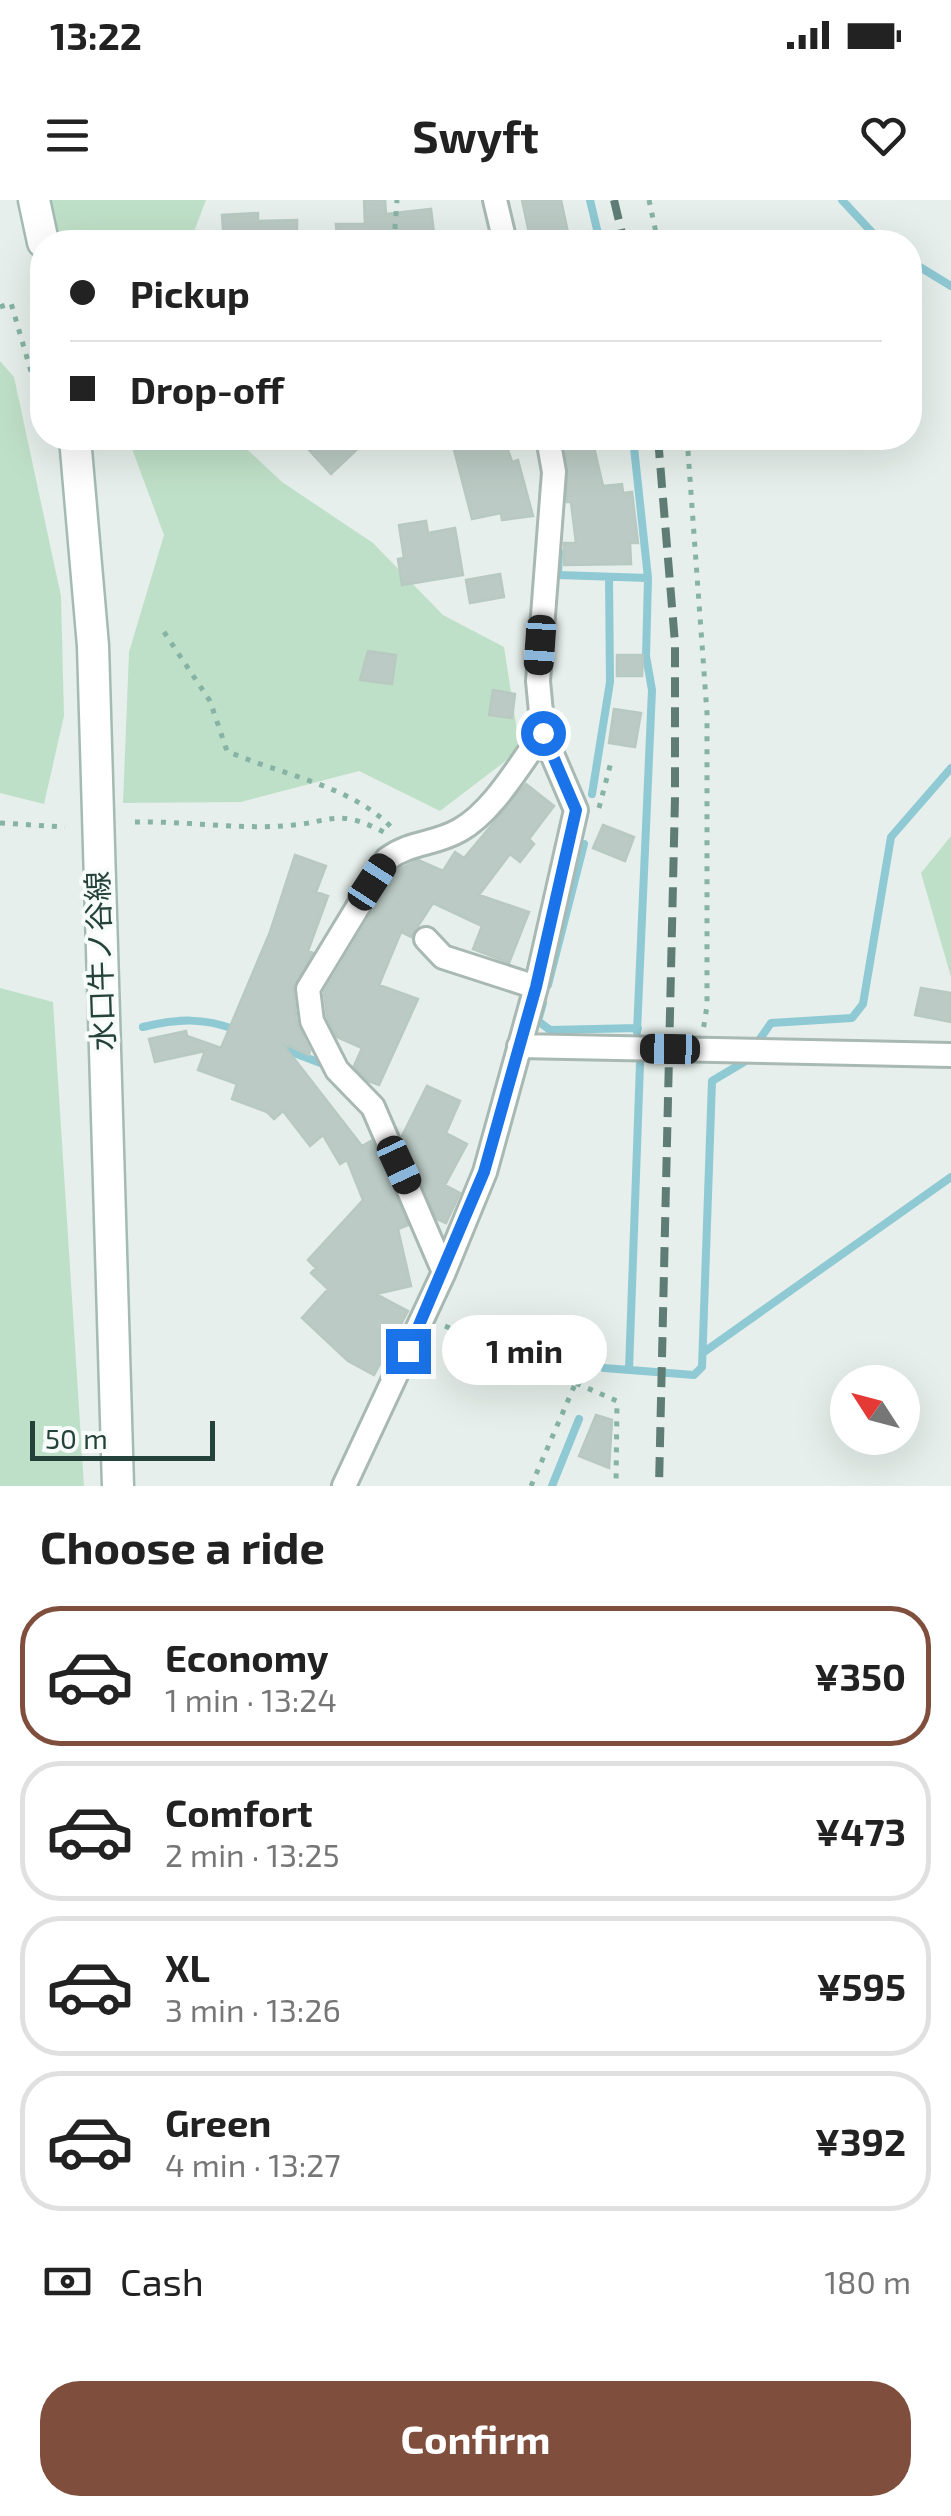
<!DOCTYPE html>
<html lang="en">
<head>
<meta charset="utf-8">
<style>
	body { margin:0; font-family:"Exo 2","Noto Sans JP",sans-serif; background:#f6f6f6; color:#222; height:100vh; display:flex; flex-direction:column; font-size:38px; white-space:nowrap }
	* { box-sizing:border-box; margin:0 }
	p { font-size:32px; color:#767676 }
	.icon { flex:none; width:55px; height:55px; fill:none; stroke:currentColor; stroke-width:2; stroke-linecap:round; stroke-linejoin:round }
	.map { position:relative; height:1286px; overflow:hidden }
	.sheet { display:flex; flex-direction:column; background:#fff; flex:1 }
	.sheet>* { flex:none }
	.top-card { position:absolute; left:30px; top:30px; width:892px; height:220px; border-radius:40px; box-shadow:0 10px 40px #0002; display:grid; align-content:center; height:220px; padding:0 40px; background:#fff }
	.needle { width:65px; rotate:306deg }
	.buttons { position:absolute; left:830px; top:1165px; display:grid; gap:20px }
	.buttons a { display:grid; place-items:center; width:90px; height:90px; border-radius:50%; background:#fff; box-shadow:0 10px 40px #0002; font-size:50px }
	.scale { position:absolute; left:30px; bottom:25px; width:185px; box-sizing:border-box; padding-left:10px; border:5px solid #24423a; border-top:0; font-size:28px; line-height:35px; white-space:nowrap; color:#24423a; -webkit-text-stroke:8px #f7fbf9; paint-order:stroke }
	.end { position:absolute; width:45px; height:45px; margin:-22px; border:12px solid #1a73e8; background:#fff; box-shadow:0 0 0 5px #fff }
	.from { border-radius:50% }
	.bubble { position:absolute; height:70px; border-radius:35px; background:#fff; box-shadow:0 10px 40px #0002; font-size:32px; font-weight:700; line-height:70px; text-align:center }
	.car { position:absolute; width:30px; height:60px; margin:-30px -15px; border-radius:12px; box-shadow:0 0 8px 2px #0007; background:linear-gradient(#222 24%,#8ab4d8 0 40%,#222 0 76%,#8ab4d8 0 86%,#222 0) }
	.top-card b { display:flex; align-items:center; gap:35px; height:95px; font-size:38px }
	.top-card b+b { border-top:2px solid #e0e0e0 }
	.top-card i { width:25px; height:25px; background:#222 }
	ul { padding:0; list-style:none }
	li { display:flex; align-items:center; gap:30px; height:140px; margin:0 20px 15px; padding:0 20px; border:5px solid #e0e0e0; border-radius:40px }
	li div { flex:1 }
	li b { display:block; font-size:38px }
	li em { font-style:normal; font-weight:700 }
	li.on { border-color:#804e3d }
	li>.icon { width:90px; height:90px; stroke-width:1.5 }
	h2 { padding:0 40px; font-size:45px; line-height:120px }
	.pay { display:flex; align-items:center; gap:25px; height:110px; padding:0 40px; font-size:38px }
	.pay p { margin-inline-start:auto }
	.action { display:flex; gap:20px; margin-top:auto; padding:20px 40px }
	.action a { flex:1; height:115px; border-radius:40px; background:#804e3d; color:#fff; font-size:40px; font-weight:700; line-height:115px; text-align:center }
	.status { display:flex; justify-content:space-between; align-items:center; height:70px; padding:0 50px; background:#fff; direction:ltr }
	.status svg { height:28px; fill:currentColor }
	header { display:flex; justify-content:space-between; align-items:center; height:130px; padding:0 40px; background:#fff; font-size:45px; font-weight:700 }
	.map>svg:first-child { display:block }
</style>
</head>
<body>
<div class="status"><b>13:22</b><svg viewBox="0 0 49 12"><path d="M0 12V9h3v3zM5 12V6h3v6zM10 12V3h3v9zM15 12V0h3v12zM26 1h20v11H26zM47 4h2v5h-2z"/></svg></div>
<header><svg class="icon" aria-label="menu" viewBox="0 0 24 24"><path d="M4 6h16M4 12h16M4 18h16"/></svg>Swyft<svg class="icon" aria-label="heart" viewBox="0 0 24 24"><path d="M12 20l-8-8c-3-5 5-10 8-4 3-6 11-1 8 4z"/></svg></header>
<div class="map">
<svg width="951" height="1286" viewBox="0 0 951 1286">
	<rect width="100%" height="100%" fill="#e6efeb"/>
	<path fill="#bfe0c8" d="M50,0H206L190,42H59Z
		M0,161L14,177L61,396L64,516L44,604L0,593Z
		M128,238H235L282,282L373,343L443,415L504,447L520,550L440,611L359,571L241,602L123,603L129,452L164,335Z
		M951,636V777L921,673Z
		M0,788L53,802L84,1286H0Z"/>
	<g fill="none" stroke-linecap="round" stroke-linejoin="round">
		<path stroke="#8ec9d4" stroke-width="8" d="M590,0L600,42
			M842,0L881,42
			M910,61L951,86
			M633,238L648,378
			M559,352L558,375L648,378L646,456L652,490L637,832
			M592,594L610,482L609,377
			M548,785L584,644
			M543,803L538,821L550,830L638,828
			M143,827C177,819 203,817 236,830
			M281,848L323,864
			M704,1152L951,977
			M604,1168L694,1175L702,1167L712,881L744,862L771,823L852,818L863,804L891,637L951,568
			M629,1170L640,864
			M552,1286L579,1219"/>
	</g>
	<path fill="#bbcac4" stroke="#b8c9c2" stroke-width="2.5" d="M364,0H385L386,14L431,9L435,42H337L336,24H365Z
		M522,0H561L570,42H531Z
		M258,13V21L297,20V42H224L222,15Z
		M298,238H369L331,274Z
		M451,238H504L512,262L518,260L533,316L502,320L501,313L472,319Z
		M593,243L603,286L622,284L623,293L632,292L638,343H630L631,364L564,365V343H576L571,302H567L565,247Z
		M426,321L428,333L455,328L463,375L402,385L398,359L404,358L399,325Z
		M500,374L504,397L470,403L466,380Z
		M368,451L396,455L392,484L360,480Z
		M617,455H643L642,476H617Z
		M493,490L515,494L512,518L489,515Z
		M614,509L641,513L635,547L609,543Z
		M526,584L554,606L529,639L534,644L520,662L510,654L479,695L529,712L509,763L473,749L482,726L433,703L411,737L401,732L379,785L418,799L379,885L368,881L354,866L362,848L337,837L327,817L324,792L398,670L418,660L443,671L455,652L464,658Z
		M603,625L634,637L625,661L593,648Z
		M295,655L326,666L316,692L328,696L308,751L313,753L293,790L297,824L310,851L309,855L282,843L362,946L371,941L408,1025L398,1029L411,1086L376,1094L408,1111L374,1175L348,1161L302,1118L328,1089L311,1073L316,1068L308,1060L363,1000L347,960L340,964L323,935L310,946L283,911L274,919L267,912L232,899L237,884L198,870L205,851L155,862L149,839L186,831L187,836L221,848L270,732Z
		M921,788L951,793V822L915,815Z
		M427,886L460,901L446,933L467,944L445,985L460,993L446,1023L437,1019L402,936Z
		M596,1215L612,1220L609,1268L579,1256Z"/>
	<g fill="none" stroke-linecap="round" stroke-linejoin="round">
		<defs>
			<path id="street" d="M495,0L505,42
				M426,739L443,757L536,787
				M519,846L951,855
				M444,1072L373,907L337,870L312,821L308,789L387,659C412,641 434,645 460,630C494,611 520,563 543,533
				M344,1286L444,1072L485,972L536,787L576,610L543,533L538,481L554,272L548,238"/>
			<path id="secondary" d="M34,0L43,42
				M75,238L93,446L118,1286"/>
		</defs>
		<use href="#street" stroke="#a8b8b2" stroke-width="28"/>
		<use href="#secondary" stroke="#a4bbb3" stroke-width="35"/>
		<path stroke="#86b3a5" stroke-width="5" stroke-dasharray="5 8" stroke-linecap="butt" d="M649,0L658,42
			M394,42L397,0
			M0,107L11,103L42,209
			M687,238L707,513V806L703,831
			M164,432L210,501L227,551C280,575 352,585 393,629
			M599,608L611,562
			M135,622C184,621 237,629 283,626C333,623 336,606 387,634
			M0,623L65,627
			M445,1126L617,1201L616,1286
			M531,1286L576,1182"/>
		<use href="#street" stroke="#fff" stroke-width="22"/>
		<use href="#secondary" stroke="#fff" stroke-width="30"/>
		<path stroke="#5f7d75" stroke-width="8" stroke-dasharray="20 10" stroke-linecap="butt" d="M614,0L624,42
			M658,238L675,443V598L659,1286"/>
	</g>
	<g fill="none" stroke-linecap="round" stroke-linejoin="round">
		<path stroke="#1a73e8" stroke-width="12" d="M408,1151L484,972L536,787L576,610L543,533"/>
	</g>
	<g text-anchor="middle" stroke-width="8" stroke-linejoin="round" paint-order="stroke">
		<g font-size="30" fill="#24423a" stroke="#f7fbf9">
			<text transform="translate(101 761) rotate(-92)" y="10">水口牛ノ谷線</text>
		</g>
	</g>
</svg>
<div class="buttons">
<a><svg class="needle" viewBox="-14 -14 28 28"><path d="M0-13l5 13h-10z" fill="#e53935"/><path d="M0 13l5-13h-10z" fill="#767676"/></svg></a>
</div>
<div class="scale">50 m</div>
<i class="end from" style="left:543px;top:533px"></i>
<i class="end" style="left:408px;top:1151px"></i>
<div class="bubble" style="left:442px;top:1115px;width:165px">1 min</div>
<i class="car" style="left:540px;top:445px;rotate:184deg"></i>
<i class="car" style="left:372px;top:682px;rotate:33deg"></i>
<i class="car" style="left:670px;top:849px;rotate:271deg"></i>
<i class="car" style="left:399px;top:965px;rotate:155deg"></i>
<div class="top-card">
<b><i class="from"></i>Pickup</b>
<b><i></i>Drop-off</b>
</div>
</div>
<section class="sheet">
<h2>Choose a ride</h2>
<ul>
<li class="on"><svg class="icon" aria-label="car" viewBox="0 0 24 24"><path d="M5 17H2v-5l4-1 3-4h7l3 4 3 1v5h-3M9 17h6M6 11h13"/><circle cx="7" cy="17" r="2"/><circle cx="17" cy="17" r="2"/></svg><div><b>Economy</b><p>1 min · 13:24</p></div><em>¥350</em></li>
<li><svg class="icon" aria-label="car" viewBox="0 0 24 24"><path d="M5 17H2v-5l4-1 3-4h7l3 4 3 1v5h-3M9 17h6M6 11h13"/><circle cx="7" cy="17" r="2"/><circle cx="17" cy="17" r="2"/></svg><div><b>Comfort</b><p>2 min · 13:25</p></div><em>¥473</em></li>
<li><svg class="icon" aria-label="car" viewBox="0 0 24 24"><path d="M5 17H2v-5l4-1 3-4h7l3 4 3 1v5h-3M9 17h6M6 11h13"/><circle cx="7" cy="17" r="2"/><circle cx="17" cy="17" r="2"/></svg><div><b>XL</b><p>3 min · 13:26</p></div><em>¥595</em></li>
<li><svg class="icon" aria-label="car" viewBox="0 0 24 24"><path d="M5 17H2v-5l4-1 3-4h7l3 4 3 1v5h-3M9 17h6M6 11h13"/><circle cx="7" cy="17" r="2"/><circle cx="17" cy="17" r="2"/></svg><div><b>Green</b><p>4 min · 13:27</p></div><em>¥392</em></li>
</ul>
<div class="pay"><svg class="icon" aria-label="cash" viewBox="0 0 24 24"><path d="M3 7h18v10H3z"/><circle cx="12" cy="12" r="2"/></svg>Cash<p>180 m</p></div>
<div class="action"><a>Confirm</a></div>
</section>
</body>
</html>
